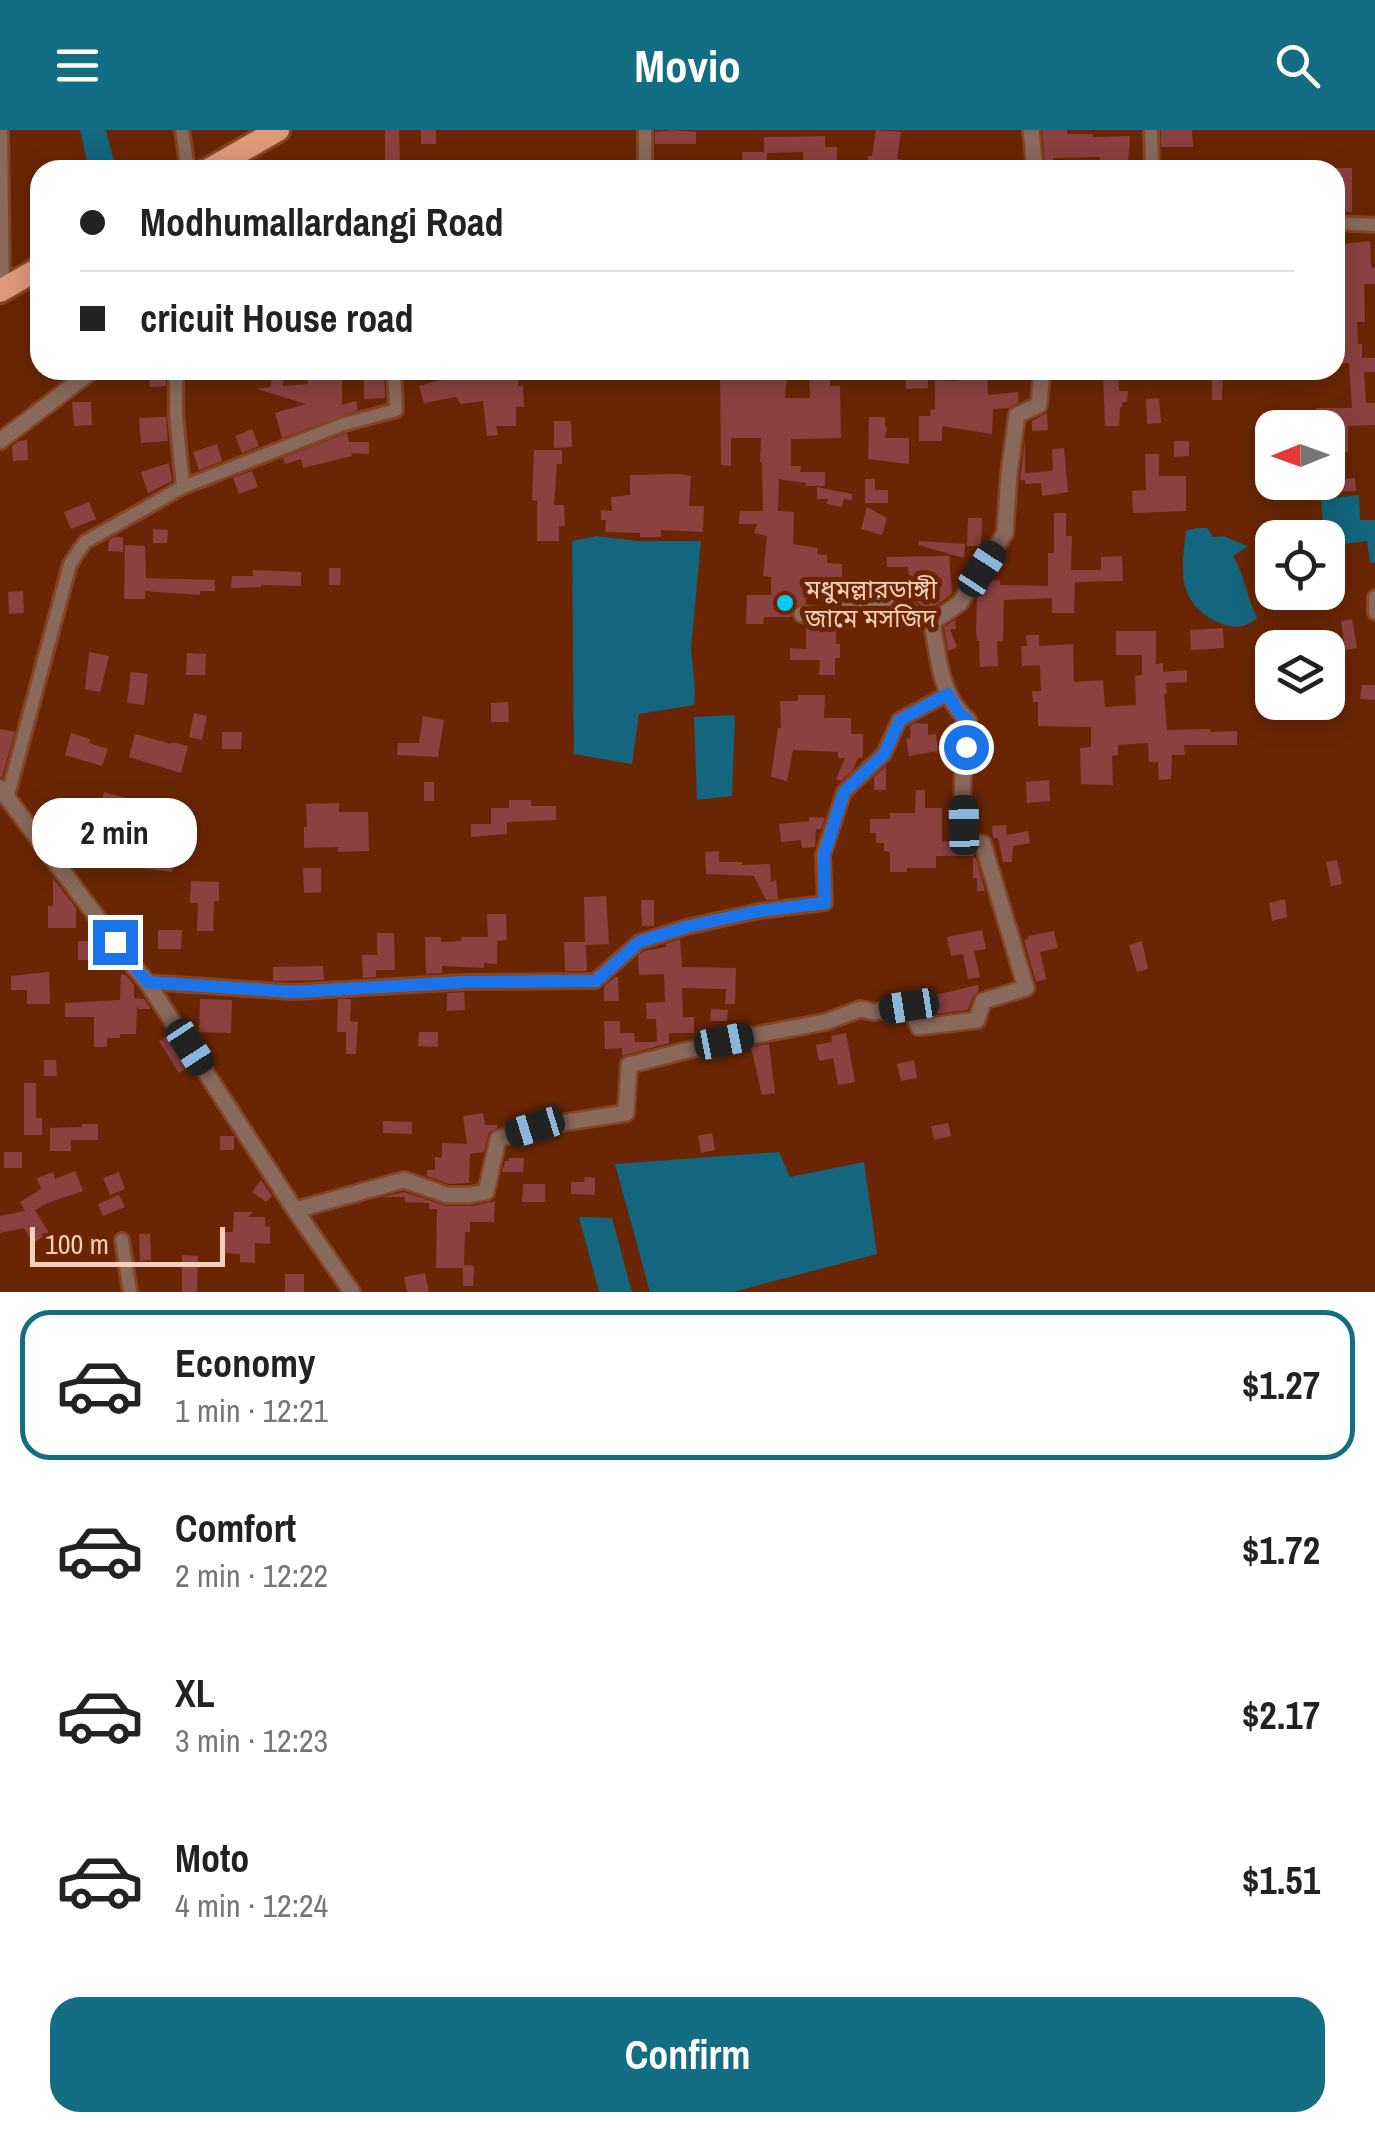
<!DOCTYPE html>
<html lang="en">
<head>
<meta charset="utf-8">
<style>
	body { margin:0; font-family:"Archivo Narrow","Noto Sans Bengali",sans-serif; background:#f6f6f6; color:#222; height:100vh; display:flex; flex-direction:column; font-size:38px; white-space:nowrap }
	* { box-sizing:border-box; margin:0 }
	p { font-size:32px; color:#767676 }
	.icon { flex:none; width:55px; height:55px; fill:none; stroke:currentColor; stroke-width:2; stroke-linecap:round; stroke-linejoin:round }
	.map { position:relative; height:1162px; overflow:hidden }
	.sheet { display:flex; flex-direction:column; background:#fff; flex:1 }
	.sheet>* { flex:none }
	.banner { position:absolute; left:30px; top:30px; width:1315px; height:220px; border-radius:30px; box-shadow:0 5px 25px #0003; display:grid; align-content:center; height:220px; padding:0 50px; background:#fff }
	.needle { width:65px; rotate:269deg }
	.controls { position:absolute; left:1255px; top:280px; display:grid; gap:20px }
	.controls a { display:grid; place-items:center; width:90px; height:90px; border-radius:20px; background:#fff; box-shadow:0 5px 25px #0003; font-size:50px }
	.scale { position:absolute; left:30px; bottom:25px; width:195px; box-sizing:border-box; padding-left:10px; border:5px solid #f8cebd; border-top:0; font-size:28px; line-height:35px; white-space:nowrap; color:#f8cebd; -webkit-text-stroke:8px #6a2604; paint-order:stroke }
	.end { position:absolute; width:45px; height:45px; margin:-22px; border:12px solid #1a73e8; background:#fff; box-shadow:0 0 0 5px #fff }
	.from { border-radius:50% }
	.bubble { position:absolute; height:70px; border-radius:30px; background:#fff; box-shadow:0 5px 25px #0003; font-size:32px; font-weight:700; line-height:70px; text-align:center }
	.car { position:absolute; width:30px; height:60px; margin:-30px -15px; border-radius:12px; box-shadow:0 0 8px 2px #0007; background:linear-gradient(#222 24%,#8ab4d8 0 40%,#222 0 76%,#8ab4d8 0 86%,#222 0) }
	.banner b { display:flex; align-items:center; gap:35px; height:95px; font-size:38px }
	.banner b+b { border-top:2px solid #e0e0e0 }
	.banner i { width:25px; height:25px; background:#222 }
	ul { padding:18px 0 0; list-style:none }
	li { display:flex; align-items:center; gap:30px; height:150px; margin:0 20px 15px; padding:0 30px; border:5px solid transparent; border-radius:30px }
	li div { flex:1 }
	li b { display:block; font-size:38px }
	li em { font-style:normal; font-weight:700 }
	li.current { border-color:#146e83 }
	li>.icon { width:90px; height:90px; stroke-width:1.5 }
	.action { display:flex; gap:20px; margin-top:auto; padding:20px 50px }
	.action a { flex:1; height:115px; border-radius:30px; background:#146e83; color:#fff; font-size:40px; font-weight:700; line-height:115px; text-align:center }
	header { display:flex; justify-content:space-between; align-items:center; height:130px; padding:0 50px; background:#146e83; color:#fff; font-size:45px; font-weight:700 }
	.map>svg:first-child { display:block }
</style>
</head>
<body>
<header><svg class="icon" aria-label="menu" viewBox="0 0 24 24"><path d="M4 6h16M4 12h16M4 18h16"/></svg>Movio<svg class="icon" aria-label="search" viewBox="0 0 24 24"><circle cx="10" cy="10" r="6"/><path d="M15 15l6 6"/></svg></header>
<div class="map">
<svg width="1375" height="1162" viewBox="0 0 1375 1162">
	<rect width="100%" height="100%" fill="#6a2604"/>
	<path fill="#13667d" d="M80,0H106L116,40H89Z
		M1359,365L1360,390H1375V432L1370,433L1367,411L1328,416V408L1324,407L1321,369Z
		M1196,398H1207L1213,407L1223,406L1248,416L1233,426C1245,446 1247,467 1257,488C1255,490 1245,496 1243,496C1220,500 1192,480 1186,459C1180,442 1184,419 1186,401Z
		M1299,402V407L1272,408V452H1263L1262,405Z
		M597,406L638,411H701L691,518L695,561L694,575L639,584L632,634L574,624L572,411Z
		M735,585L732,666L697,670L694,587Z
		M779,1022L790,1047L864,1032L877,1124L733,1162H650L615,1034Z
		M579,1087L612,1088L632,1162H599Z"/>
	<path fill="#8b4140" d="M385,0H399L400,32L385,33Z
		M421,0H436V14H421Z
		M672,0L696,2V14H655V2Z
		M876,0L901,2L897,29H900V40H868V26H872Z
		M1042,0H1067V4H1093V7L1130,6L1128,34H1099L1100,27L1053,28V40H1046Z
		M1161,0H1192L1193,17H1161Z
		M825,6V17H837V30H803V22L767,23V40H743L742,22H764V7Z
		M1335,38H1352V82L1335,81Z
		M1370,111L1371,138L1375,137V154H1364L1365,192H1357L1358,214H1362V228H1375V242H1364L1366,273H1375V295L1348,296V322H1333L1328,321V298H1316V278H1352L1349,233L1335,234V115Z
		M149,240H166V256L150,257Z
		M271,240H283V256L308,254L307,240L342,243V275L356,271L358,280L282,308L275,283L306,274L257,259L271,257Z
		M476,240H519L518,256H523L524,277H516V296H496L498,305L487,306L483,271L461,274L456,267L424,273L419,256L457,246V244H476Z
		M788,240L785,268H810L809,240H831L830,256H840L841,308L791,309V336H801L800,342H825V356H805L806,353L779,349L778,381L794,382L793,414L818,418L817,424L827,425V433L842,434V456H848L849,459L840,460L836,463L833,476H828L829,462L806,465V473L794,477L791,487H764L763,494H746L747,465H771V447L763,446L767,406L754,403L757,394H739L740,381H763L762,333L760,332L761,308H731V336L721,335L720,241Z
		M957,240H987L988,265L1018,262L1019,272L1009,278L993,279L992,304L942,296V311H919V286H930L931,279L935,280V250L957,251Z
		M1103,240H1118L1119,261H1128L1127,272H1122V277H1120L1119,296H1105Z
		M1212,240H1223L1222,270H1212Z
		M384,246L385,268L364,269V247Z
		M928,247V258L906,259V248Z
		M1159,268L1161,293L1147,294L1146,269Z
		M72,272H91L92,295L74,296Z
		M1047,283L1048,300L1032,301V291Z
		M166,287L168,311L141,313L139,288Z
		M869,287H885V297H887L885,308H909V334L868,329Z
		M554,291H571L572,317L554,318Z
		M252,299L259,316L242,323L235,306Z
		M347,303L349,312H369V324L351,323L352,326L303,338L301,329L285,334L283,328Z
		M1025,308V343L1053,341L1052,319L1064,318L1068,362L1042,366L1041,353L1025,354V350H1020Z
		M27,310L28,330L13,331L12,316L19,311Z
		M1174,311H1189V326L1174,327Z
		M217,314L222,331L199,340L193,322Z
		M534,320H562V334H557L554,375H564L565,396H559V411H537V371L532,370Z
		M1145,324H1159V346H1186V381L1133,383L1132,361L1146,360Z
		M169,333L172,351L148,363L141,342Z
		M252,341L258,357L239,364L233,348Z
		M680,344L691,346L689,376H704L703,402L661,400V407H640V403L605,402L606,390H601V380L612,381L611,367L630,365V345Z
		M1355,348L1356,361L1314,363L1313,352Z
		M865,349H875V360H888V373H865Z
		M817,357L852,364V370L844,369L842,377L827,374L828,369H817Z
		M89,372L96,389L71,399L64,382Z
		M867,377L887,388L882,405L861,399Z
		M1054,383H1066V406H1072L1071,440H1101V427L1122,426L1123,451L1075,452L1074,483H1052V468L1004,470L1003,511H997L998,536L980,537L979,511H977L976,499L977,468L987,451L1000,450V455L1048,456V423H1054Z
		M968,388H982L981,416H967Z
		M153,399L168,400L167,413H153Z
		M114,407H123V422L108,421L109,410Z
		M919,411L965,414L964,428L918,415Z
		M125,415L145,416L146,448L215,450V461H200V465L145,461V469H124Z
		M949,426L952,464L934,477L922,476L912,468L908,437H887V427Z
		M329,438H341L340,455H329Z
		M253,440L301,442V456L261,455V457L231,458L232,446H253Z
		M23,461L24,483L9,484L8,462Z
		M1352,489L1357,518L1345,520L1341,491Z
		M955,490L956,499H950L957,517L948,521L944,497Z
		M806,496L836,499V514H840V528H835V545H819L820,530H790V518L806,519Z
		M1223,498L1224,518L1191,520L1190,500Z
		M1116,501H1156V534L1163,533V542L1187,540V552L1166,553L1167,564H1164L1167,600L1210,599L1211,602L1237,601V615H1184L1185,625H1172L1171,649L1159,650L1158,632H1149L1148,613L1118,615V625L1112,626L1113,655L1081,654L1080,618L1091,617V597L1038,596V572H1033L1032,561H1041L1040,535L1022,536L1021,516H1027L1026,505H1039V516L1073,514L1074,552L1103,550L1105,577L1136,575L1135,546L1142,545V525H1116Z
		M89,522L109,526L100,562L85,559Z
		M187,523L206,524L205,545H186Z
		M131,542L148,544L144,575L127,573Z
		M1362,555H1375V570L1360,569Z
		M798,565H825L824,588H851V604H863V628H858L853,640L841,651L836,649L845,628H838V622L793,620L787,651L771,647L778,598H781L780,571H798Z
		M508,572L509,592H491V573Z
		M194,583L207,586L202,610L189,607Z
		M423,586L444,590L438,627L397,625L398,613H419Z
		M914,593L928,594V605L936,604L938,621L909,626L906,609L910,608L911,595Z
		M0,599L15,602L2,647H0Z
		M222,602H242L241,619H222Z
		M71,603L90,609L89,613L108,619L102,636L65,625Z
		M135,604L171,614L172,612L188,616L181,643L129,627Z
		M886,636V660H874V647Z
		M1049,650L1050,671L1027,673L1026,652Z
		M424,652H434V671H424Z
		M916,660H925V678H942V711L957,712L961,718L973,723V726H936V738H907V742H890V722L884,721V713H876V703H870V689H890V683H915Z
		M104,662L130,669L126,687L99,681Z
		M509,670H531V676H556V690L507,692V704L471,707V694H491V678H509Z
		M339,673V682H368L369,721L338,722V717L304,718V697H307L306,674Z
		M809,687L825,688L821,699H816L815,717L802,718L801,710L781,712L779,694L809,691Z
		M1006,695L1007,705L1028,701L1030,713L1013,716L1012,732H1003L998,708H993L992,696Z
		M152,716L175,720L172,742L94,732L93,736L76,732L78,724L86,719L129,721L142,726L148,724Z
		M719,721V732H742V735L770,734L771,752L776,750L778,769L766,770L754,746L706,744L705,722Z
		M973,728H976L985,761H977V748H973Z
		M1337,730L1342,754L1331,756L1326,732Z
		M303,738H321V762L304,763Z
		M53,748L76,778V798H48V776H53Z
		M191,751L219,752V771H214L213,801H197L198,773H190Z
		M606,766L609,814L586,815L587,841H565L564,812H585L584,767Z
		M1285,769L1287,787L1272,791L1269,773Z
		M641,770H654V796H642Z
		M487,784H506L507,810L497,811V834L484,833V838L442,836V843L426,844L425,807H441V812L461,811V807H488Z
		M158,800H182L181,819H158Z
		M982,800L986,819L974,821L980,847L968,849L963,824L951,826L947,807Z
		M1054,801L1058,818L1040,822L1046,849L1036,852L1024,810L1028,809V806Z
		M377,803H394L395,840H376V847L363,848L362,825H377Z
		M680,809L682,837L736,838L735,874H725L726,859L682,858L683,887H694V903H669V913L622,926V918L605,919L604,891H620V903H634L635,912H657L656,889H647L646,873L665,872L664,844L639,845L638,826L644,821L666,817V814Z
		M78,811H97V830H78Z
		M1142,811L1148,839L1137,842L1129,815Z
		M323,836L324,850L273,851V837Z
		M49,842L50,874H27V860H11V846Z
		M121,844L126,845L134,855V868L144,869L151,879H139L137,876L136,904H120V908H107V917H94V887H65V873L120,870Z
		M615,847H618L619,871H604V856Z
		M978,855L979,860L973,867L968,880L926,885L916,867V863H931V866Z
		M464,862L465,880L447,881V863Z
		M200,869L232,870L231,903L199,902Z
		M338,869H351L350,891L358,892L356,924H346V902H337Z
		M711,879L728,880L727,891H710Z
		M419,902H438V917L418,916Z
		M846,903L855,952L838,955L833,928L819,931L816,915L832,912L831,906Z
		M168,906L189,937L179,943L159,911Z
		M769,914L775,963L762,965L751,917Z
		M44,930H56L57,946H44Z
		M914,930L917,948L901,951L897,934Z
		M24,953H36V988H42V1005H24Z
		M483,983L485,995H497V998L489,1002L484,1022L470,1024L469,1052L472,1053L449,1054L427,1046V1040H435V1027L442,1028V1013L467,1014L463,986Z
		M383,991L412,992V1004L383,1003Z
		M948,993L951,1006L934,1010L931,996Z
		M82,994H98V1010H71V1021H50V998L82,997Z
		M712,1003L715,1020L701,1023L698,1006Z
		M220,1006H234V1020H220Z
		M4,1022H22V1038H4Z
		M509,1028H524L523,1042H502L505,1031H509Z
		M75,1041L83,1061L47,1073L35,1080L49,1103L33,1113L24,1098L0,1103V1086L25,1081L20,1072L41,1059L37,1048L53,1042L55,1049Z
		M119,1042L125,1059L110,1065L103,1048Z
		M585,1047L595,1048V1065L571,1064V1052H584Z
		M261,1050L272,1066L266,1072L252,1062Z
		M523,1054H545V1072H522Z
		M404,1062L446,1076H472L495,1071L494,1092H470V1102H465L464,1135L474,1136L473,1156H463V1138H436L437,1079H429V1073L405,1072V1067H383Z
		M119,1065L125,1077L103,1086L98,1074Z
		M234,1082H253L248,1087H265V1096L270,1097V1114L255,1113V1133L240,1132V1124L223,1123V1102H233Z
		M139,1104H150L151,1130L140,1131Z
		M182,1125L198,1126L197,1162H182Z
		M425,1143L429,1162H407L404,1147Z
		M285,1144H304V1162H285Z"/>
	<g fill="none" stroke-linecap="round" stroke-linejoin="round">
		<defs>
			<path id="minor" d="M1,0L3,159
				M182,0L188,40
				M1151,0L1152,40
				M645,40V0
				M1335,93L1375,95
				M176,240V286L183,357L344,294L396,280L394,240
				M1375,467V483
				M7,668L70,434L85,412L183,357
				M147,852L293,862L465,852L595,851L639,812L686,797L759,781L825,773L823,725L844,662L884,624L899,590L948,564
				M122,1110L130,1162"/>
			<path id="tertiary" d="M1031,0L1035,40
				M0,311L93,240
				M802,484L844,489L845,470H866L905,477L916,486L932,492
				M0,658L135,838L147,852L295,1080L352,1162
				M55,732L72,714L83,708L132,710L141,715
				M295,1080L404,1050L447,1065H470L486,1062L498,1009L535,997L626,983L629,935L724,911L825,892L861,879L874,882L909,876L919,897L977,890L983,871L1026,858L983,714L968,710C958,672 964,629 968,590C940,567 938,525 932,492L960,473L1005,403L1009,344L1017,285L1039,275L1042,240"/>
			<path id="trunk" d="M208,40L278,0
				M0,161L40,138"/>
		</defs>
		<use href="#minor" stroke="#844425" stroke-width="18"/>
		<use href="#tertiary" stroke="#844425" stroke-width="20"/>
		<use href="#trunk" stroke="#844425" stroke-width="28"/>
		<use href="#minor" stroke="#89695c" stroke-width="12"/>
		<use href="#tertiary" stroke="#89695c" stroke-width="15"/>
		<use href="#trunk" stroke="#de987c" stroke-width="22"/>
	</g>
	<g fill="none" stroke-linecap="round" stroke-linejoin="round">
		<path stroke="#1a73e8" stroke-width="12" d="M115,812L147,852L293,862L466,852L596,851L639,812L686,797L758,781L825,773L824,725L844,662L884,624L900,590L948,564L959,583L968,590L966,617"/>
	</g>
	<circle fill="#02cbf9" stroke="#6a2604" stroke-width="4" cx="785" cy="473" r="10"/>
	<g text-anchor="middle" stroke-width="10" stroke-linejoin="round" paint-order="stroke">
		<g font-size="25" fill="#f8cebd" stroke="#6a2604" text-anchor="start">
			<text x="805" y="468">মধুমল্লারডাঙ্গী<tspan x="805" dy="29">জামে মসজিদ</tspan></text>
		</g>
	</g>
</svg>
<div class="controls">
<a><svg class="needle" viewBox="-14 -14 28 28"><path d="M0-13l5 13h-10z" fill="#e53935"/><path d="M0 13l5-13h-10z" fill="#767676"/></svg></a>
<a><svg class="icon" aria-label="locate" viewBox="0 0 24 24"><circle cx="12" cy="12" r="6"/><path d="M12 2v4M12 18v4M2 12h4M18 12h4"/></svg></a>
<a><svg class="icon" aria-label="layers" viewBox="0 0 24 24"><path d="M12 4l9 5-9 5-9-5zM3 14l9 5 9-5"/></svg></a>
</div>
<div class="scale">100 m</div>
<i class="end from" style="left:966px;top:617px"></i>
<i class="end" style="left:115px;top:812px"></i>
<div class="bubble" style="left:32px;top:668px;width:165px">2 min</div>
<i class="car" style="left:982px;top:439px;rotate:33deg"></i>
<i class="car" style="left:964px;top:695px;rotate:359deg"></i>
<i class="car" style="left:909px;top:876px;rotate:261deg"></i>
<i class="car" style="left:724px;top:911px;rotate:79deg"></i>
<i class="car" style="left:190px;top:917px;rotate:147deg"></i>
<i class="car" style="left:535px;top:997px;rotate:253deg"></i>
<div class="banner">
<b><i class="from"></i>Modhumallardangi Road</b>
<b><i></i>cricuit House road</b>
</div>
</div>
<section class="sheet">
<ul>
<li class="current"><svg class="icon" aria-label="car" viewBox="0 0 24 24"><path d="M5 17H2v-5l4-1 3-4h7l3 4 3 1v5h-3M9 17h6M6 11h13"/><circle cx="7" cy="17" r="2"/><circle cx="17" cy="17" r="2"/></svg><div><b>Economy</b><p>1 min · 12:21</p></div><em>$1.27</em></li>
<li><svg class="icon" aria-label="car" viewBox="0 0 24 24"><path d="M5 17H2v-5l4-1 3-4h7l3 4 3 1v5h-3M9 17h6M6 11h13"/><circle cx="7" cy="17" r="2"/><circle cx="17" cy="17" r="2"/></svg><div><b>Comfort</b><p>2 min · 12:22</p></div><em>$1.72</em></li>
<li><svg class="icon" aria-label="car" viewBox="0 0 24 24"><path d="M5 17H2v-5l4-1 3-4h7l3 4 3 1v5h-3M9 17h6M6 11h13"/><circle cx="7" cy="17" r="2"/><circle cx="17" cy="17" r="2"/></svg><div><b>XL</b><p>3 min · 12:23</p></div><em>$2.17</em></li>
<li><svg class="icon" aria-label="car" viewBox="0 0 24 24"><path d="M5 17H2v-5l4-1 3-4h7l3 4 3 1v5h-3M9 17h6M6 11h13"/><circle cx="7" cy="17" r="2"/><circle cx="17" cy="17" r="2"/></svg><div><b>Moto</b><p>4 min · 12:24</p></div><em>$1.51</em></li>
</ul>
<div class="action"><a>Confirm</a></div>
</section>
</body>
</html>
